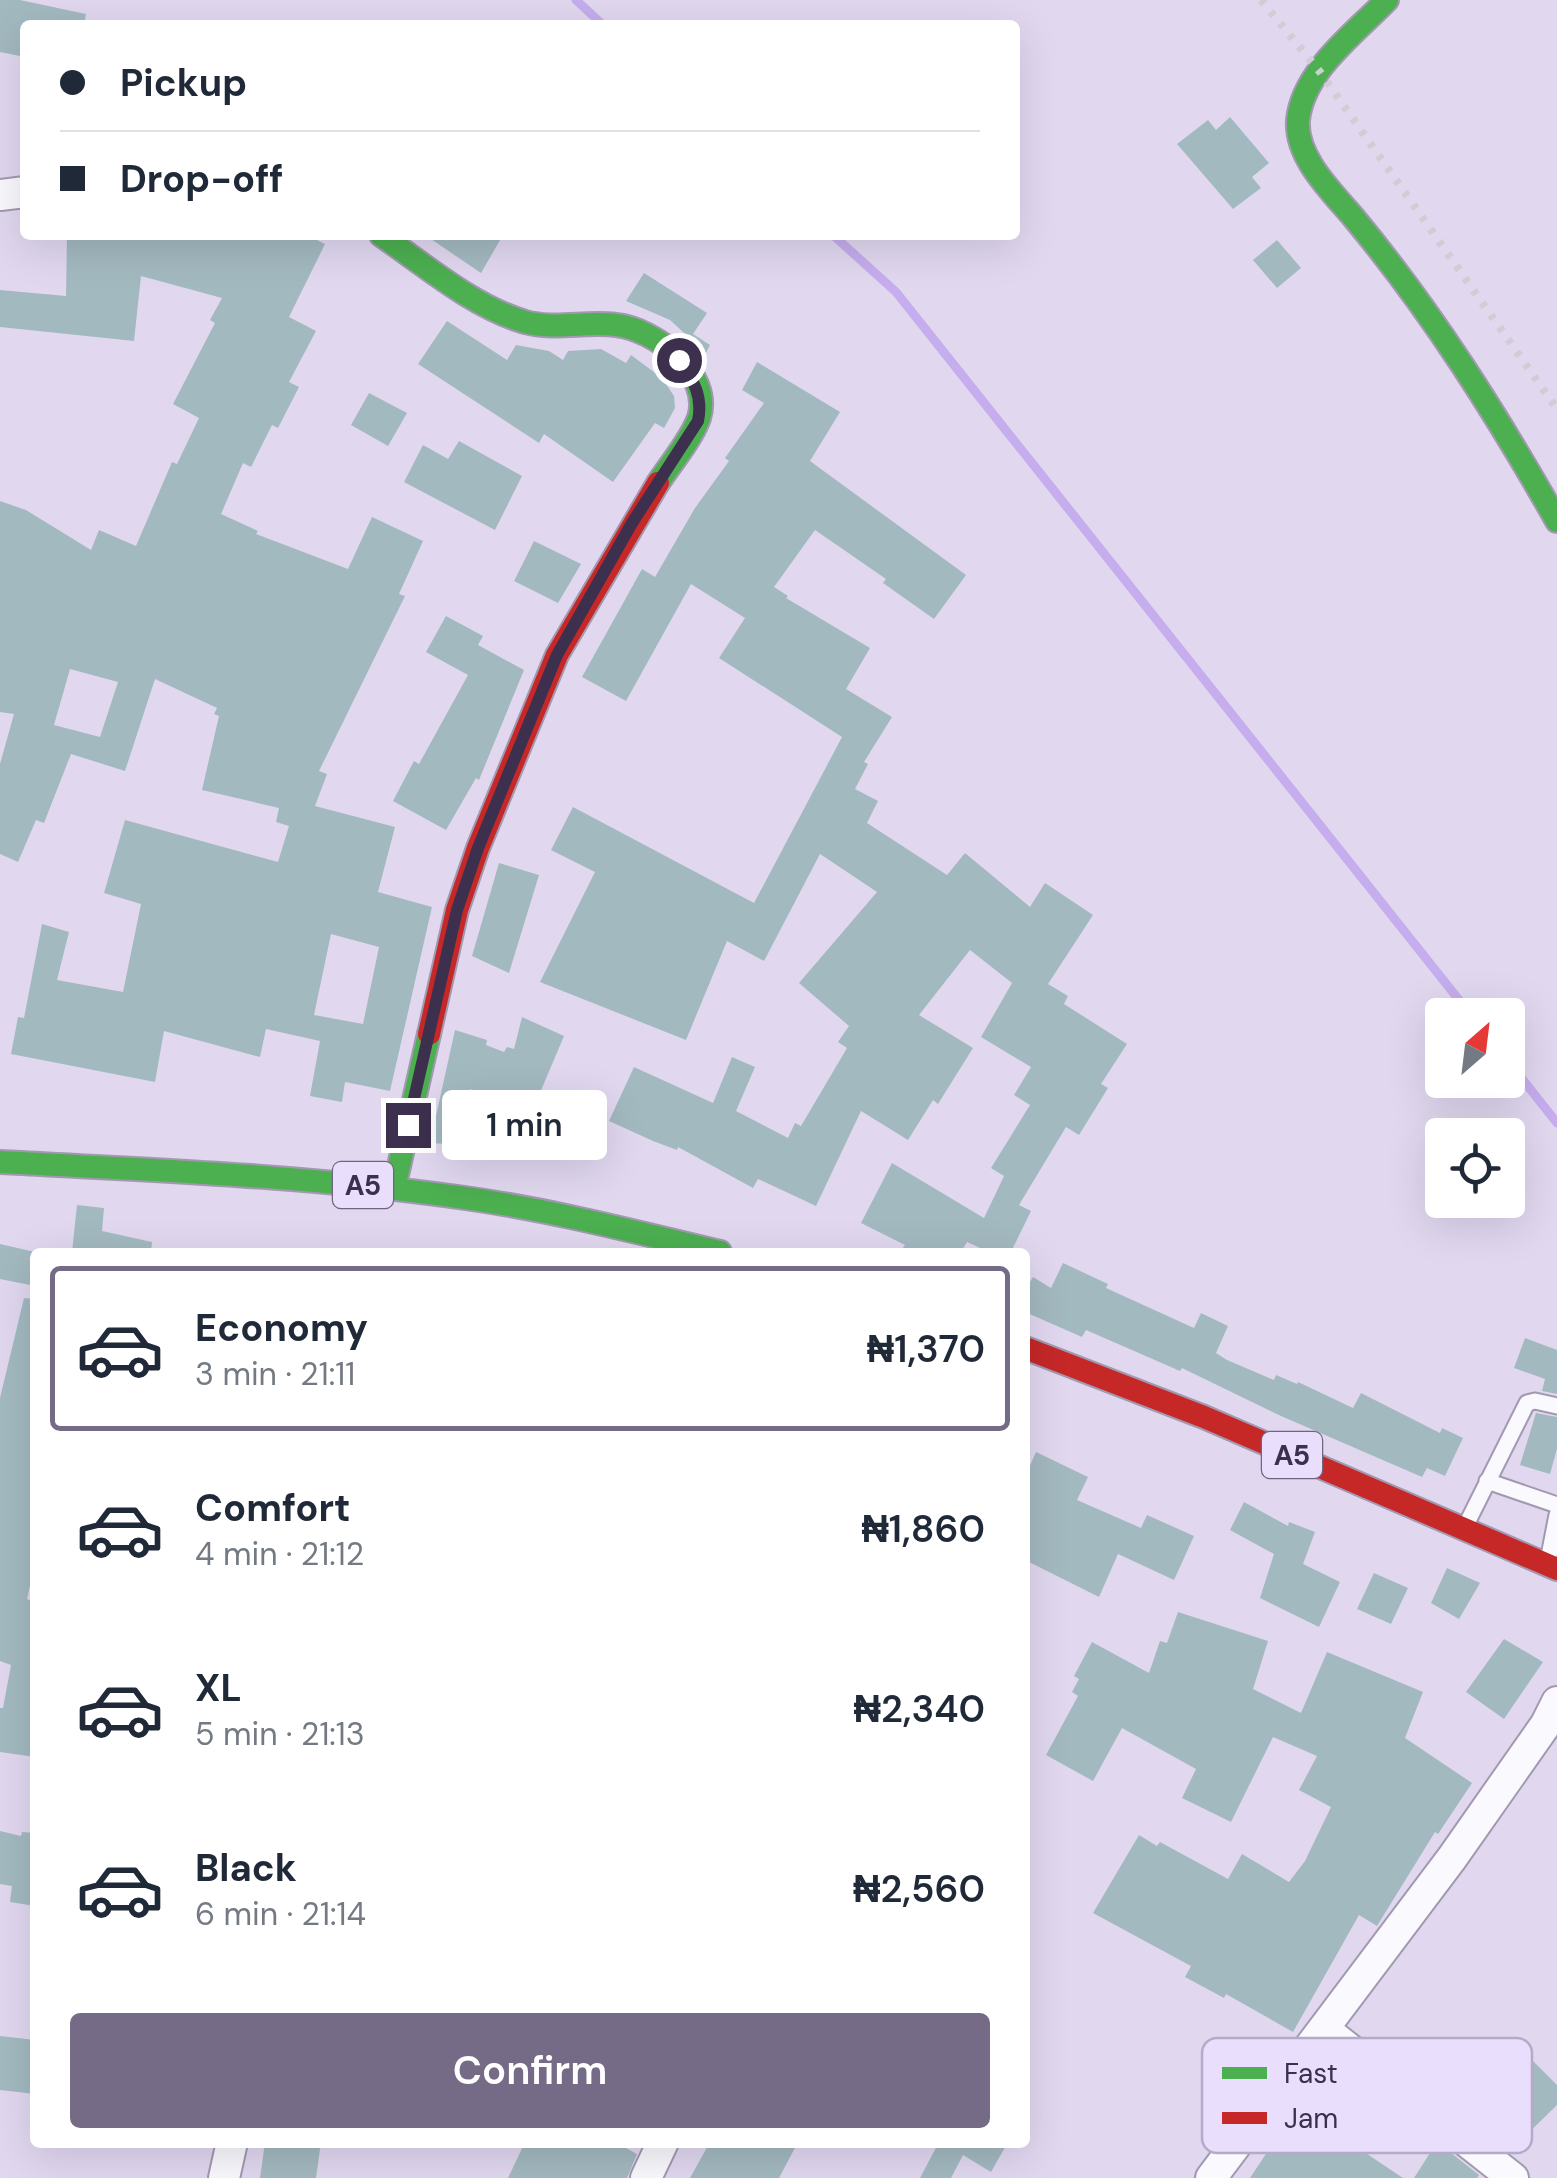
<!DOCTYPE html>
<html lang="en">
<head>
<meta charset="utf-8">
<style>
	body { margin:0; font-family:"DM Sans",sans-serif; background:#f2f2f3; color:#1f2937; height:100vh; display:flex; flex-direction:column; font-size:38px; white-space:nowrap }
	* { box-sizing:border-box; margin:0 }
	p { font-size:32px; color:#747a83 }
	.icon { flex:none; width:55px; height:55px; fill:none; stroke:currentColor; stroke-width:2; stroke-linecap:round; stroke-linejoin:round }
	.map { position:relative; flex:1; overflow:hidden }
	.sheet { position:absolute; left:30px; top:1248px; width:1000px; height:900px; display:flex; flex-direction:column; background:#fff; border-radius:10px; box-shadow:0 10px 40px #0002 }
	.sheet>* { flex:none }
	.guide { position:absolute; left:20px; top:20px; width:1000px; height:220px; border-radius:10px; box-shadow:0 10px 40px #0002; display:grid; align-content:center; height:220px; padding:0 40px; background:#fff }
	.needle { width:65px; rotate:28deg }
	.controls { position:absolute; left:1425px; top:998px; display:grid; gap:20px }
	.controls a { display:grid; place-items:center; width:100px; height:100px; border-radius:10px; background:#fff; box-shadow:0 10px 40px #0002; font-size:50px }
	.end { position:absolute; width:45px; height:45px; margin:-22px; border:12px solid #3c304e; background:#fff; box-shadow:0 0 0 5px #fff }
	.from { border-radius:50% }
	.bubble { position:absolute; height:70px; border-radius:10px; background:#fff; box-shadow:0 10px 40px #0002; font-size:32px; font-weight:600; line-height:70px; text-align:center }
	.guide b { display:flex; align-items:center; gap:35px; height:95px; font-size:38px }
	.guide b+b { border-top:2px solid #e0e1e3 }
	.guide i { width:25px; height:25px; background:#1f2937 }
	ul { padding:18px 0 0; list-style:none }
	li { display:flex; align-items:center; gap:30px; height:165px; margin:0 20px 15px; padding:0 20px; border:5px solid transparent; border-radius:10px }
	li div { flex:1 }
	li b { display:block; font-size:38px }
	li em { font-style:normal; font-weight:600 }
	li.on { border-color:#766b87 }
	li>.icon { width:90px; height:90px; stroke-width:1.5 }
	.primary-button { display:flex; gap:20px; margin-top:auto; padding:20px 40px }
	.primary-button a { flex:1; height:115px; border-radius:10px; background:#766b87; color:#fff; font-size:40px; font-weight:600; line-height:115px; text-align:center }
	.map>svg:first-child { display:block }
</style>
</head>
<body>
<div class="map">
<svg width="1557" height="2178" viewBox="0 0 1557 2178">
	<rect width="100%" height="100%" fill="#e1d8f0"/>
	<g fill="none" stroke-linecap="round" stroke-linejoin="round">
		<path stroke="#c6adee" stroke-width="9" d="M576,0L603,25
			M833,235L896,292L1471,1015
			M1508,1061L1557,1123"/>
	</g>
	<path fill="#a3b9c0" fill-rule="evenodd" d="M0,0H20L86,14L84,25H25V57L0,52Z
		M1230,117L1269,163L1252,177L1261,188L1233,209L1177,144L1208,120L1216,130Z
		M67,235H307L325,244L289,317L316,331L289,382L299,387L278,428L272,425L251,467L243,463L221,514L258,531L256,534L348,569L372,517L423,541L399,594L405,596L319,771L327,774L315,806L395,827L378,892L432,907L390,1091L345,1082L342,1102L310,1096L320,1041L266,1029L260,1057L164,1031L155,1082L11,1054L18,1017L24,1018L42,924L69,932L57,980L123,992L141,904L104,893L125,820L278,862L289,826L276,822L279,808L202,790L219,716L214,714L217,708L155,679L125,771L71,754L44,823L36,820L18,862L0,854V764L14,714L0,712V501L26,510L91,550L99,530L136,546L172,462L177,464L199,418L173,404L215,323L210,320L222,298L141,276L134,341L0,327V290L66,296ZM70,669L118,682L100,737L54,725ZM331,934L379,947L363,1024L314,1015Z
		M425,235H503L481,273Z
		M1277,240L1301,268L1277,288L1253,260Z
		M644,273L707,313L693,334L710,345L706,353L670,320L626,301Z
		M447,321L507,360L516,345L549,351L563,360L568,351L601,349L626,363L631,355L662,378L674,396L675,408L664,428L655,423L613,482L544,434L539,443L418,364Z
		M757,362L840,412L810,461L966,575L934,619L883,583L886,579L815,530L774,587L788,596L786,598L870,648L846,689L892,717L864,762L868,764L855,789L878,801L867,823L947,875L965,853L1030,907L1045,883L1093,915L1048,984L1068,996L1064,1004L1127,1044L1101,1084L1108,1088L1079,1135L1066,1127L1019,1205L1031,1211L1011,1252H989L967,1242L961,1252H900L905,1245L861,1223L892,1163L984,1218L1004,1176L991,1168L1030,1105L1014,1095L1031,1067L981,1037L1012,983L970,950L919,1015L973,1048L938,1104L933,1100L908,1140L861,1111L816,1206L758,1179L753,1188L678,1147L677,1150L653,1141L609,1121L634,1067L713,1103L732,1057L755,1067L736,1111L788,1138L795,1123L801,1126L847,1048L838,1042L849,1026L799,983L877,892L820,854L764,961L727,941L686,1040L540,982L595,872L551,850L573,807L754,903L842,737L719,658L745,618L691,584L626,701L582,677L642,569L655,577L695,508L729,461L725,458L764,403L742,390Z
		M369,393L407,413L388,446L351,425Z
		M459,441L522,476L495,530L404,482L423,445L448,459Z
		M534,541L581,564L558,603L514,581Z
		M446,616L483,636L478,645L524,670L479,780L476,778L446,830L393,801L414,761L419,764L468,675L426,652Z
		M499,863L539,875L509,973L472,956Z
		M522,1017L564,1036L531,1114L470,1089L467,1145L430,1143L455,1030L487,1040L486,1045L504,1052L507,1047L514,1049Z
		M77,1205L104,1208L102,1231L152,1242L151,1252H72Z
		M0,1244L35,1252V1286L0,1279Z
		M1063,1263L1108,1284L1106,1288L1194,1328L1201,1313L1228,1326L1216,1353L1227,1360L1274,1380L1276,1375L1297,1384L1298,1382L1353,1408L1361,1393L1440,1433L1442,1428L1463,1438L1445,1476L1427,1468L1422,1477L1281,1416L1182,1368L1180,1371L1086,1330L1082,1337L1025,1312V1290L1033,1277L1051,1288Z
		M24,1298L35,1299V1563L27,1599L35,1602V1757L0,1752V1708H3L11,1665L0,1661V1398Z
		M1525,1338L1557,1350V1394L1542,1391L1545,1379L1514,1368Z
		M1536,1413L1557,1417V1449L1550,1474L1520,1465Z
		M1036,1452L1088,1477L1077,1500L1141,1528L1147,1515L1194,1536L1174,1580L1118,1554L1099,1597L1025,1560V1477Z
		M1244,1502L1288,1526L1289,1522L1315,1532L1303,1564L1340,1582L1319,1627L1260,1598L1274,1554L1230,1530Z
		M1447,1568L1480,1583L1459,1619L1431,1603Z
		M1374,1573L1408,1588L1391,1624L1357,1609Z
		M1178,1612L1268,1641L1253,1689L1301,1713L1327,1652L1423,1692L1405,1738L1472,1783L1438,1834L1435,1832L1377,1926L1359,1915L1293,2032L1226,1994L1224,1998L1185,1977L1191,1966L1093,1913L1139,1835L1157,1846L1160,1842L1228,1879L1242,1854L1289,1882L1305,1861L1331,1807L1299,1790L1317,1756L1273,1737L1231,1822L1182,1798L1196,1769L1122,1728L1093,1781L1046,1755L1078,1696L1072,1692L1079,1679L1074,1676L1092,1642L1149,1673L1160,1641L1167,1643Z
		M1504,1639L1543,1662L1504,1719L1466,1692Z
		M0,1831L21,1836L22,1832L35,1833V1906L10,1902L12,1886L0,1884Z
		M0,2036L35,2040V2094L0,2090Z
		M1532,2060L1557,2085V2105L1517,2144L1511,2138L1503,2146L1460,2112L1470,2101L1480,2111Z
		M1297,2107L1403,2178H1250Z
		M265,2142H321L316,2178H260Z
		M525,2142H615L637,2154L627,2178H508Z
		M710,2142H798L779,2178H690Z
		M939,2142H1008L991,2172L963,2155L951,2178H920Z
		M1437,2142L1479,2175L1477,2178H1414Z"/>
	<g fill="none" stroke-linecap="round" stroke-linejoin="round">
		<defs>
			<path id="lane" d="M1487,1481L1557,1505
				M1469,1519L1527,1403L1535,1401L1557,1406
				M1549,1556L1557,1515"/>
			<path id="street" d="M0,195L25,192
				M1324,2029L1513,2178
				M224,2178L232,2142
				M646,2178L663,2142
				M1211,2178L1452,1858L1546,1724L1557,1702"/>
			<path id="fast" d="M1387,0C1355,33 1303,71 1298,120C1295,157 1332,192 1354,218C1432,312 1497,415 1557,521
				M381,235C426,266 472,306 525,322C555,330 586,321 616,325C655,329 713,374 699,418C691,440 671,463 658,483
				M0,1162C155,1170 311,1176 465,1198C551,1210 636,1232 720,1252
				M394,1188L429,1034"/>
			<path id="jam" d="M429,1034L457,910L478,848L557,655L658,483
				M1025,1348L1204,1417L1557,1569"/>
		</defs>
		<use href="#lane" stroke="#a299b1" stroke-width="19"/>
		<use href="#street" stroke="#a299b1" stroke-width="34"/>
		<use href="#fast" stroke="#a299b1" stroke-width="26"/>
		<use href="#jam" stroke="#a299b1" stroke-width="26"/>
		<use href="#lane" stroke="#faf9fd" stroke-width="15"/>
		<use href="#street" stroke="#faf9fd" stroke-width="30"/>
		<use href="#fast" stroke="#4caf50" stroke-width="22"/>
		<use href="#jam" stroke="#c62828" stroke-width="22"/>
		<path stroke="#d0cdd5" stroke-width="8" stroke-dasharray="5 10" stroke-linecap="butt" d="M1261,0L1320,72L1557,409"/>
	</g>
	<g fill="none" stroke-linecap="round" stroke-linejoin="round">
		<path stroke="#3c304e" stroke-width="12" d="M408,1125L457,910L478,848L557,655L632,523L698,421C703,396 694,381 679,360"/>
	</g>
	<g text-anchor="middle" stroke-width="10" stroke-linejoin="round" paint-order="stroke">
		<g fill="#e9defc" stroke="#706482" stroke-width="2.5">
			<rect x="333" y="1162" width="60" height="46" rx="8"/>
			<rect x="1262" y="1432" width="60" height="46" rx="8"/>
		</g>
		<g font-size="28" font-weight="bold" fill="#3c304e">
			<text x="363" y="1195">A5</text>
			<text x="1292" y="1465">A5</text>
		</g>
	</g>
	<rect x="1202" y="2038" width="330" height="115" rx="15" fill="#e9defc" stroke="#b5aac8" stroke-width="2.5"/>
	<rect x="1222" y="2067" width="45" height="12" fill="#4caf50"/>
	<rect x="1222" y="2112" width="45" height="12" fill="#c62828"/>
	<g font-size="28" fill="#3c304e">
		<text x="1284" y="2083">Fast</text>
		<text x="1284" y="2128">Jam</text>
	</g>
</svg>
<div class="controls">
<a><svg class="needle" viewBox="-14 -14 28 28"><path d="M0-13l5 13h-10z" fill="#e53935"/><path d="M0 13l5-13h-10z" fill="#747a83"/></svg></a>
<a><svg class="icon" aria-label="locate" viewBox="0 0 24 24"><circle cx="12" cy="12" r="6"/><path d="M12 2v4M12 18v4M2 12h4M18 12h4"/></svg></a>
</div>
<i class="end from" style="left:679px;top:360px"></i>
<i class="end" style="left:408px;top:1125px"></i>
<div class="bubble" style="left:442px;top:1090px;width:165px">1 min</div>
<div class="guide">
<b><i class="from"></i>Pickup</b>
<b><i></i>Drop-off</b>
</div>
<section class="sheet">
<ul>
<li class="on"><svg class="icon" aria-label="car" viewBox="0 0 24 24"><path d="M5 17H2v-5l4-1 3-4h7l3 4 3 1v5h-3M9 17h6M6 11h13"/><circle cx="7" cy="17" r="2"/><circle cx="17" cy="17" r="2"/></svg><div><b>Economy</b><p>3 min · 21:11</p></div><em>₦1,370</em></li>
<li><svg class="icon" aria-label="car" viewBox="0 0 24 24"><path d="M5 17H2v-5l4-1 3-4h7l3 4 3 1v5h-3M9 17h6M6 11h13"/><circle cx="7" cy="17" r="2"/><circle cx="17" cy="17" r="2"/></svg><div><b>Comfort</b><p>4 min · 21:12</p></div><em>₦1,860</em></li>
<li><svg class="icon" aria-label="car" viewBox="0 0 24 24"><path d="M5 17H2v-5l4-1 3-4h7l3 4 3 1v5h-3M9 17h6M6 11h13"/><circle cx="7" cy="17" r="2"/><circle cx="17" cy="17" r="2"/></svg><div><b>XL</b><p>5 min · 21:13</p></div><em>₦2,340</em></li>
<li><svg class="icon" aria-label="car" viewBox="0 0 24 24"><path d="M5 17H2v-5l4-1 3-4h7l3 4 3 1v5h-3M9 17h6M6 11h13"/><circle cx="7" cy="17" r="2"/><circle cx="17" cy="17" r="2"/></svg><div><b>Black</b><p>6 min · 21:14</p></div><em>₦2,560</em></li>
</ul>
<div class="primary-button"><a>Confirm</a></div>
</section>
</div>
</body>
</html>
